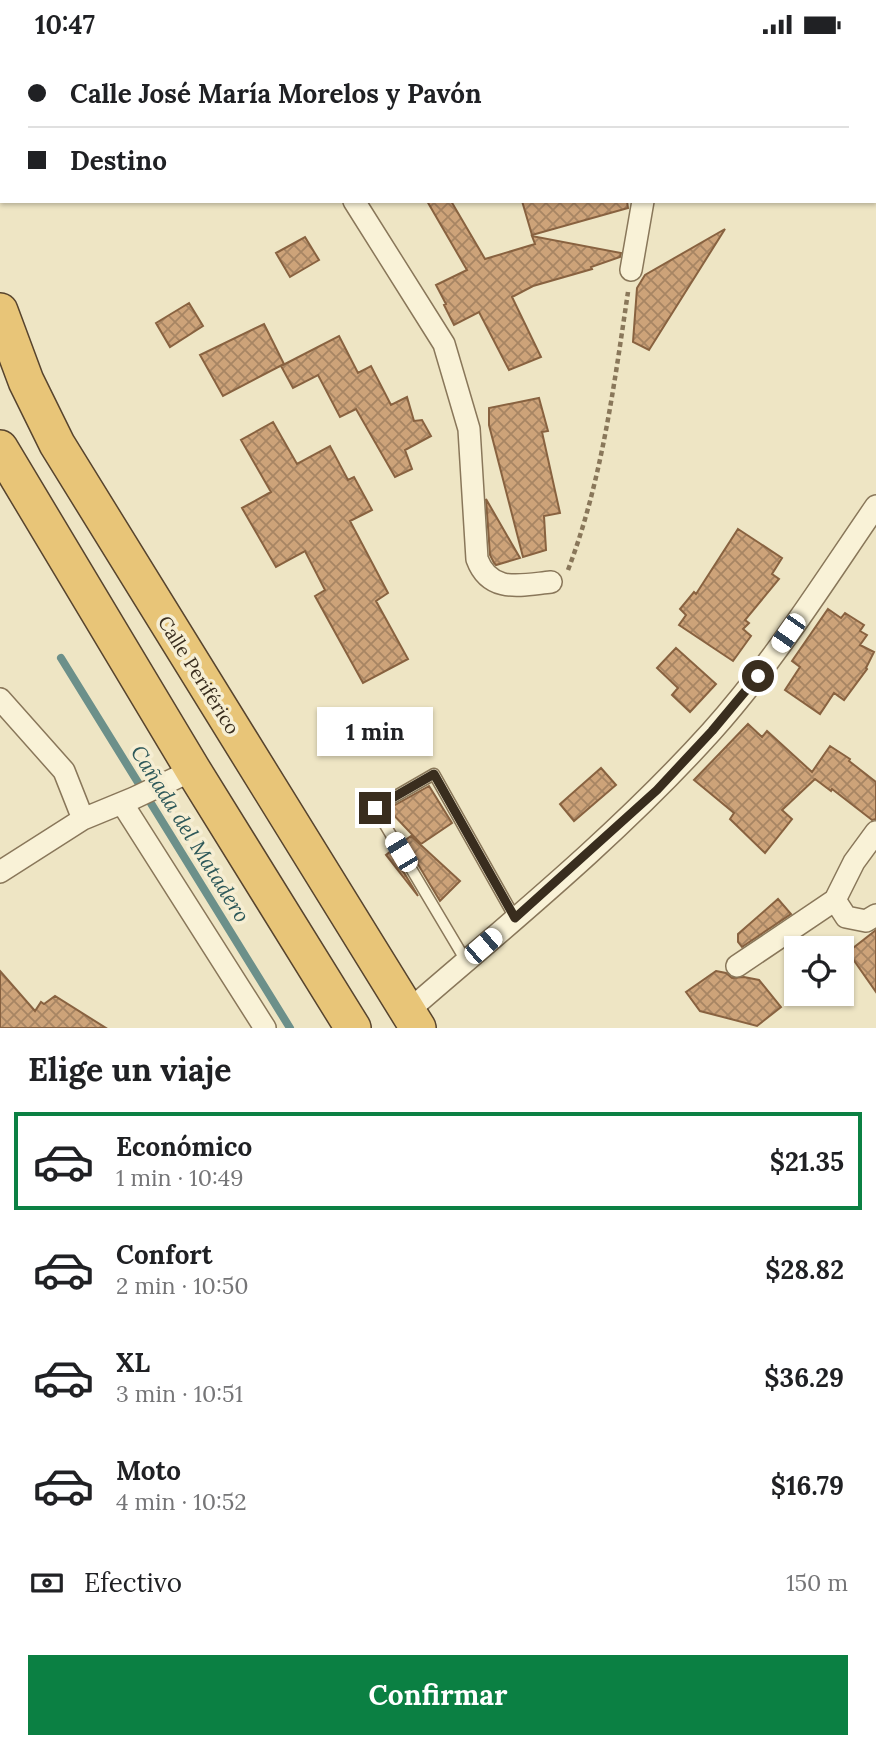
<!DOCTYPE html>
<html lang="es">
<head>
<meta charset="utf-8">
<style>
	body { margin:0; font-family:Lora,serif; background:#f2f2f2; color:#202124; height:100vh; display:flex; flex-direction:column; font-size:26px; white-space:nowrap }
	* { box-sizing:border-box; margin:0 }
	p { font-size:23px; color:#757577 }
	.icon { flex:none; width:38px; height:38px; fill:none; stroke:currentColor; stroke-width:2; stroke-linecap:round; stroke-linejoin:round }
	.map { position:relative; height:979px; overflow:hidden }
	.side { display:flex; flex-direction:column; background:#fff; flex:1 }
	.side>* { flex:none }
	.hud { position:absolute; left:0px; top:0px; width:877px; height:154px; box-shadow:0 2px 5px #0004; display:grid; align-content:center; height:154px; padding:0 28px; background:#fff }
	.tools { position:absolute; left:784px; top:887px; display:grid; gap:14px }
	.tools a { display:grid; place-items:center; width:70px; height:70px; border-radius:0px; background:#fff; box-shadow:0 2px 5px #0004; font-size:35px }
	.end { position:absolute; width:32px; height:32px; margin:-16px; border:9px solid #392d1e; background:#fff; box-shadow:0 0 0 4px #fff }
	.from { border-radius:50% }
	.bubble { position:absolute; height:49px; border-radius:0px; background:#fff; box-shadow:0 2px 5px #0004; font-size:23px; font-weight:700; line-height:49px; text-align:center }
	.car { position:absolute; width:21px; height:42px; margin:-21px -10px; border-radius:9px; box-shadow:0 0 5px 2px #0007; background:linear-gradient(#fff 24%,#345 0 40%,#fff 0 76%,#345 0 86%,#fff 0) }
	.hud b { display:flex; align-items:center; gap:24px; height:66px; font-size:26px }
	.hud b+b { border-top:2px solid #e0e0e0 }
	.hud i { width:18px; height:18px; background:#202124 }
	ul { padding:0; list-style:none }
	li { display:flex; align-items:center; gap:21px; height:98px; margin:0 14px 10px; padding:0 14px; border:4px solid transparent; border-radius:0px }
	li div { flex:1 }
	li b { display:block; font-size:26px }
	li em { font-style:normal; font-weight:700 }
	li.active { border-color:#0b8043 }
	li>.icon { width:63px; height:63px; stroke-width:1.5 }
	h2 { padding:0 28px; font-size:32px; line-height:84px }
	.pay { display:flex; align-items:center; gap:18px; height:77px; padding:0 28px; font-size:26px }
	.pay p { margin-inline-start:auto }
	.cta { display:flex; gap:14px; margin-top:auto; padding:14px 28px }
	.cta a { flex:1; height:80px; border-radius:0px; background:#0b8043; color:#fff; font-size:28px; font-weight:700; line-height:80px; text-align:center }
	.status { display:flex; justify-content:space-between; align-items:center; height:49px; padding:0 35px; background:#fff; direction:ltr }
	.status svg { height:19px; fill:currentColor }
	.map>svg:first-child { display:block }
</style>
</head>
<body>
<div class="status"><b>10:47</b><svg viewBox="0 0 49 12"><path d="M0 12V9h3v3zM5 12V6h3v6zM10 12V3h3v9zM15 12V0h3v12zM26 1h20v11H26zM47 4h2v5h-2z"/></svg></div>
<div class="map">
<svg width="876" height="979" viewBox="0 0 876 979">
	<defs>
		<pattern id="building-cross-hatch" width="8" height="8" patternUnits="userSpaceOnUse" patternTransform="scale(1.75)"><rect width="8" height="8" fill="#cda379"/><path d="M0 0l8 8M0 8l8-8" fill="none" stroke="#a78563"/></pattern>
	</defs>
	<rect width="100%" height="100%" fill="#eee5c4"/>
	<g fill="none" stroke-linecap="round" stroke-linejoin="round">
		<path stroke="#6c908a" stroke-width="8" d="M61,609L290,979"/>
	</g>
	<path fill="url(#building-cross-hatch)" stroke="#886240" stroke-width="2" d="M427,152H451L485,210L535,195L532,187L621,204L620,208L591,218L592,220L533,237L512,248L541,308L509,321L479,263L454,276L444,256L446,255L436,236L467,221Z
		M522,152H627L628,159L532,186Z
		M725,180L649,301L633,293L637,239L645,226Z
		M305,188L319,211L290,228L276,204Z
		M189,254L203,277L170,298L156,274Z
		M264,275L284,315L223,347L200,306Z
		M339,287L358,324L371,317L391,356L407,348L414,372L422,371L431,387L405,401L412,420L395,428L356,360L340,368L318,326L293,339L281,317Z
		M539,349L548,382L542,383L560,464L544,467L546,501L523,508L489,376V359Z
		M273,373L297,415L330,397L348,431L354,428L372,461L350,472L388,544L376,552L408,610L363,634L315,547L325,541L305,502L276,518L242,459L271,443L241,391Z
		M486,450L520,509L496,516L494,514L490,506Z
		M738,480L782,509L772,525L779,530L745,571L749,574L743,580L751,587L733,612L679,576L686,566L680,560L694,543L696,545Z
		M828,560L841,569L845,564L864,576L860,582L867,586L860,596L874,603L866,619L867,620L844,651L834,644L820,665L785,641L800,618L792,612Z
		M676,599L716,635L690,663L672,646L678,639L657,619Z
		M748,675L762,688L767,682L812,723L830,697L850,710L849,712L876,733V770L872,771L832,740L831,742L815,730L782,761L792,770L765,804L730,770L734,764L694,731Z
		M601,719L616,736L574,772L560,755Z
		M429,737L452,774L421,795L388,760Z
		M411,787L460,832L440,852L404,792Z
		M391,802L418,847L386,806Z
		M778,850L791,865L742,898L738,893V885Z
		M876,881V943L848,903Z
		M0,922L35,962L41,953L44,955L55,947L106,979H0Z
		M716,922L726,924L732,929L744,928L759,931L781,958L757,977L700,962L686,943Z"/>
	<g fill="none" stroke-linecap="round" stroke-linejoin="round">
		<defs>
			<path id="service" d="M466,912L375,759L434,725L515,869"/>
			<path id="minor" d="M258,0L259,2
				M697,2L698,0
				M354,152L444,295L469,380L477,510C490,545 521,536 551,533
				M631,221L643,152
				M0,650L64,722L83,770
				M122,754L265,979
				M0,823L83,770L134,749L193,721
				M835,851L846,868L866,872L876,866
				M737,917L835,851L854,813L876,783
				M407,963C511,873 619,785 711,683C773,614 823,534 876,457"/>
			<path id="trunk" d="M0,262L26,332L57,395L418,979
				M0,399L193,721L353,979"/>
		</defs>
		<use href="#service" stroke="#89775a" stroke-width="13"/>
		<use href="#minor" stroke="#89775a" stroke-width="24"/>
		<use href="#trunk" stroke="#57442e" stroke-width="38"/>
		<path stroke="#89775a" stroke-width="4.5" stroke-dasharray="5 3.5" stroke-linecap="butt" d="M568,521C602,432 614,336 628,243"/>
		<use href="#service" stroke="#f9f2d7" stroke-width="10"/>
		<use href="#minor" stroke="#f9f2d7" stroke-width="21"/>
		<use href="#trunk" stroke="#e8c578" stroke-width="35"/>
	</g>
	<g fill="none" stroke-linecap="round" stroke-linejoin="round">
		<path stroke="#392d1e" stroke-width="9" d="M375,759L434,725L515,869L657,741L712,682L758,627"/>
	</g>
	<g text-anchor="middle" stroke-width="7" stroke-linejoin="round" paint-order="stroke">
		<g font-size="19" fill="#392d1e" stroke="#f6eed3">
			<text transform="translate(199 626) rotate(58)" y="7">Calle Periférico</text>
		</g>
		<g font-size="21" font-style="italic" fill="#2d5859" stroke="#f6eed3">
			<text transform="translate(190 785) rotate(58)" y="7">Cañada del Matadero</text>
		</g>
	</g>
</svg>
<div class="tools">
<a><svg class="icon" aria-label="locate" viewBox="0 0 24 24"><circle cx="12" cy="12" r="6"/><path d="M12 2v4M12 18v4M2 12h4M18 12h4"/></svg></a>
</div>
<i class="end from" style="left:758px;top:627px"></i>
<i class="end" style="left:375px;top:759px"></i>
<div class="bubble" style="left:317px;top:658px;width:116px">1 min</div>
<i class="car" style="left:788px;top:584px;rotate:215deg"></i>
<i class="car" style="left:401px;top:803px;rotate:329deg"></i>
<i class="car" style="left:483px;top:897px;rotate:49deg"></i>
<div class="hud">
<b><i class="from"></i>Calle José María Morelos y Pavón</b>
<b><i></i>Destino</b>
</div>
</div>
<section class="side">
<h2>Elige un viaje</h2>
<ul>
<li class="active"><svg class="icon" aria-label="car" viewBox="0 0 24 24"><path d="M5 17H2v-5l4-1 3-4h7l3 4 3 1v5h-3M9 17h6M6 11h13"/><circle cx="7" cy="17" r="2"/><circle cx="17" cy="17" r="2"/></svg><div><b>Económico</b><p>1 min · 10:49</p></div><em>$21.35</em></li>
<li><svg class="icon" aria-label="car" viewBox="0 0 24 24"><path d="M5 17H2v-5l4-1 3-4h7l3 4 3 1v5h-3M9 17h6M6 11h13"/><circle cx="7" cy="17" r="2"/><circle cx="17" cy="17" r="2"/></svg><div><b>Confort</b><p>2 min · 10:50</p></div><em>$28.82</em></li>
<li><svg class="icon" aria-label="car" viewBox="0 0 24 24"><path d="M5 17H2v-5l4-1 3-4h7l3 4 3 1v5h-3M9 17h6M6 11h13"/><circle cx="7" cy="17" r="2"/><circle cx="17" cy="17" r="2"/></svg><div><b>XL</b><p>3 min · 10:51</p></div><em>$36.29</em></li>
<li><svg class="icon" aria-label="car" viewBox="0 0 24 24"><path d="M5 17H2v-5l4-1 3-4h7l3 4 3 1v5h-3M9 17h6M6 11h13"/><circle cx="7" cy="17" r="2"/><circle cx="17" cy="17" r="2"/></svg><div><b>Moto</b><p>4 min · 10:52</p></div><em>$16.79</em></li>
</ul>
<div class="pay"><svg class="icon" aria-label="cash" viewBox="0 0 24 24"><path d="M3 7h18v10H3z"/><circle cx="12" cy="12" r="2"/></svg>Efectivo<p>150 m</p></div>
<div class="cta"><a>Confirmar</a></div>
</section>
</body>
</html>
